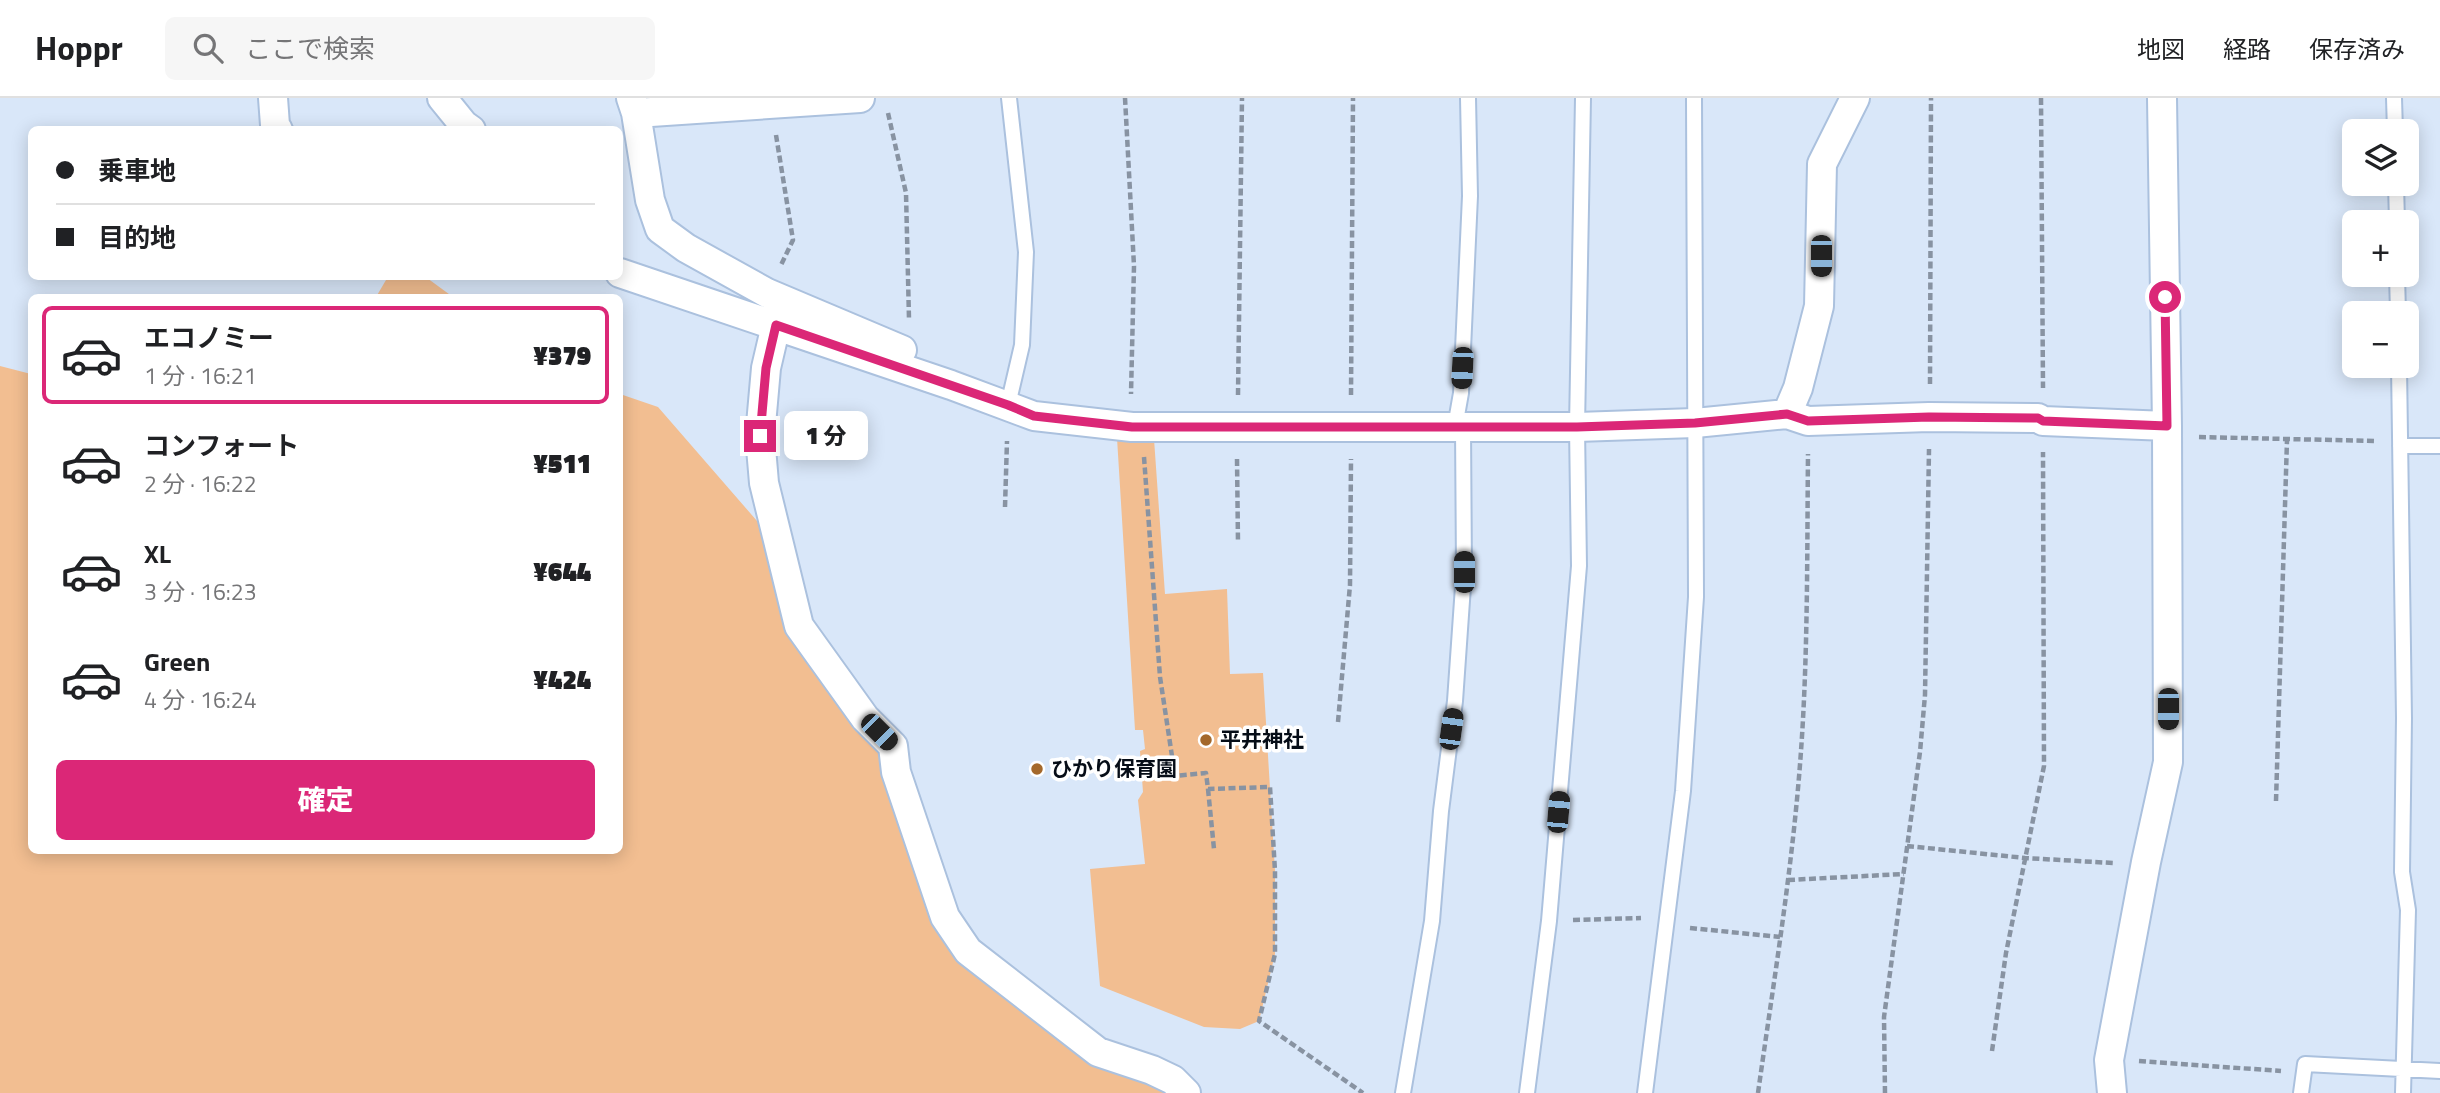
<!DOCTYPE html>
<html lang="ja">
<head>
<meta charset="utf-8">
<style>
	body { margin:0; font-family:"Titillium Web","Noto Sans JP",sans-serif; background:#f6f6f6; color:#202124; height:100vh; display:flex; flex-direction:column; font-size:26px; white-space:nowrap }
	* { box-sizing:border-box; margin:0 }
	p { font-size:23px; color:#757577 }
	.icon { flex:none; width:38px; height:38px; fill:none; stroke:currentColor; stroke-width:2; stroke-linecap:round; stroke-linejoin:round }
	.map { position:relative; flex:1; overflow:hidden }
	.details { position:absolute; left:28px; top:196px; width:595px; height:560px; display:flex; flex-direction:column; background:#fff; border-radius:10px; box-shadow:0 4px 18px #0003 }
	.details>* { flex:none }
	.hud { position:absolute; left:28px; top:28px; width:595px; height:154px; border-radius:10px; box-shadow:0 4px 18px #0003; display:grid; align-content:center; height:154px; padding:0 28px; background:#fff }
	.controls { position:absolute; left:2342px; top:21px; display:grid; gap:14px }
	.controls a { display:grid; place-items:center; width:77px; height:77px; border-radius:10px; background:#fff; box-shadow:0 4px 18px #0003; font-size:35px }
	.end { position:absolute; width:32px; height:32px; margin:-16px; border:9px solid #db2777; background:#fff; box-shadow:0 0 0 4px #fff }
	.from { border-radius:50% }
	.bubble { position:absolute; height:49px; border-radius:10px; background:#fff; box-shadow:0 4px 18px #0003; font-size:23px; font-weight:800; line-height:49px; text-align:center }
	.car { position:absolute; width:21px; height:42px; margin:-21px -10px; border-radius:9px; box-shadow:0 0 5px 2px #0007; background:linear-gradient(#222 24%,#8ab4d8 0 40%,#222 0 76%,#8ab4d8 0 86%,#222 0) }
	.hud b { display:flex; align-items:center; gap:24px; height:66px; font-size:26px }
	.hud b+b { border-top:2px solid #e0e0e0 }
	.hud i { width:18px; height:18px; background:#202124 }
	ul { padding:12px 0 0; list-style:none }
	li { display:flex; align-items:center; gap:21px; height:98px; margin:0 14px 10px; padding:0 14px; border:4px solid transparent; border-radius:10px }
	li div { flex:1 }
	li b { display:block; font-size:26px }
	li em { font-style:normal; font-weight:800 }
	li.active { border-color:#db2777 }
	li>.icon { width:63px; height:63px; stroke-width:1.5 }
	.cta { display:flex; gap:14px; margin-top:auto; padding:14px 28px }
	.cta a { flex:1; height:80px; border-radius:10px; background:#db2777; color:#fff; font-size:28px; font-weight:800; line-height:80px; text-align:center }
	header { display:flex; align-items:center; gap:42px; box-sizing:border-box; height:98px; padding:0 35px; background:#fff; border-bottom:2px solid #e0e0e0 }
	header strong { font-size:33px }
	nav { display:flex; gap:38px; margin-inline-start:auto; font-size:24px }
	.search { width:490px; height:63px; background:#f6f6f6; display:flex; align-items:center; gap:18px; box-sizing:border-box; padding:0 24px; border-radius:10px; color:#757577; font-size:26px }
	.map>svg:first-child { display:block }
</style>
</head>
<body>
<header>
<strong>Hoppr</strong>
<div class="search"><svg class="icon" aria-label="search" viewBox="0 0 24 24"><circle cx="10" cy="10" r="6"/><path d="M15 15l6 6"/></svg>ここで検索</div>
<nav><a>地図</a><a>経路</a><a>保存済み</a></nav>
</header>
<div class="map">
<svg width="2440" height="995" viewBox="0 0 2440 995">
	<rect width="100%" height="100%" fill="#d9e7f9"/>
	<path fill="#f2be91" d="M427,180L453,199H376L386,182Z
		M0,268L31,276L32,752H620V296L658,309L764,431L785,520L882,651L885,675L930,820L954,853L1167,995H0Z
		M1117,340L1154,341L1165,496L1227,491L1230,576L1263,575L1275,773V856L1259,923L1240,931L1204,929L1100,888L1090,771L1145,766L1138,702L1143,694L1140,653L1145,651L1143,632H1135Z"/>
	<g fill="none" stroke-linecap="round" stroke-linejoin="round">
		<defs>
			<path id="service" d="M2394,0L2395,33
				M2396,86L2397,124
				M2397,177L2398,215
				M2399,268L2404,620L2402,774L2408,812L2403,995
				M1008,307L1022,247L1026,154L1009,0
				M1455,329L1461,295L1470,98L1468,0
				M2400,348H2440
				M1403,995L1432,823L1441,713L1455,603L1464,474L1463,329
				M1527,995L1549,823L1579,468L1577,329L1583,0
				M1645,995L1683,693L1696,499L1694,0
				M2301,995L2305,966L2440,973"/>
			<path id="minor" d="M273,0L275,27L278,32
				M442,0L464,27L471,32
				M631,0L636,15L650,102L660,131L686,150L767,195L902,252
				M636,15L860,0
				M620,175L951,287L1034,318L1132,329H1577L1695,325L1787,316L1798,290L1819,208L1822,66L1855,0
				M776,227L766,270L760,338L764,385L799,528L865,620L893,648L896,674L945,819L968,853L1098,954L1152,972L1173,982L1186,995
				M1787,316L1808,323L1929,319L2038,320L2043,323L2167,328
				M2112,995L2109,962L2146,764L2168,664L2167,328L2162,0"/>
		</defs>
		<use href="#service" stroke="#abc1de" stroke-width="18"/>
		<use href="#minor" stroke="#abc1de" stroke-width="32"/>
		<path stroke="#8893a2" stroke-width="4.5" stroke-dasharray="7 3.5" stroke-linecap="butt" d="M1125,0L1134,168L1131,296
			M2041,0L2043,290
			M888,15L906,95L909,221
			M776,37L793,142L781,167
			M1930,286L1931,0
			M1238,297L1242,0
			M1351,297L1353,0
			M2199,339L2375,343
			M1144,359L1160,579L1175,678L1206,675L1208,691L1270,689L1275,773V856L1259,923L1363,995
			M1237,361L1238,445
			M1005,409L1007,343
			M1338,624L1350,487L1351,361
			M1208,691L1214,751
			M2276,703L2287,342
			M1907,748L2025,760L2113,765
			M1788,782L1904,776
			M1573,822L1641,820
			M1690,830L1780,839
			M1992,953L2006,855L2044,668L2043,354
			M2139,963L2281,973
			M1758,995C1774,881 1793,767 1801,653C1808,554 1807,455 1808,356
			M1885,995L1884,919L1920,654L1925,597L1929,351"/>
		<use href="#service" stroke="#fff" stroke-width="14"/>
		<use href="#minor" stroke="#fff" stroke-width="28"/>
	</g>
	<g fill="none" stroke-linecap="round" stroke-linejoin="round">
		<path stroke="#db2777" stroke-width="9" d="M760,338L766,270L776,227L1008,307L1034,318L1132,329H1577L1695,325L1787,316L1808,323L1929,319L2038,320L2043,323L2167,328L2165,199"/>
	</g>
	<g fill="#a4682b" stroke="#fff" stroke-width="2.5">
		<circle cx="1206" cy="642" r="7"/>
		<circle cx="1037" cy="671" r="7"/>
	</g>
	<g text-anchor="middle" stroke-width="7" stroke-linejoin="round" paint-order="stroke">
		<g font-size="21" font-weight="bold" fill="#060d17" stroke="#fff" text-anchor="start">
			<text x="1220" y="649">平井神社</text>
			<text x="1051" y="678">ひかり保育園</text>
		</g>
	</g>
</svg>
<div class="controls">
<a><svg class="icon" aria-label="layers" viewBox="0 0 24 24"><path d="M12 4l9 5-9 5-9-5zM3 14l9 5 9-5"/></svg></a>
<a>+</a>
<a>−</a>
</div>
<i class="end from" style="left:2165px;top:199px"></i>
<i class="end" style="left:760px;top:338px"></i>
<div class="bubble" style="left:784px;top:313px;width:84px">1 分</div>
<i class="car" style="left:1821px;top:158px;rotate:180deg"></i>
<i class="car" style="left:1462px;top:270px;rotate:183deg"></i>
<i class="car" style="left:1464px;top:474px;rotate:0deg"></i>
<i class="car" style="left:2168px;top:611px;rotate:180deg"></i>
<i class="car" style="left:1451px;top:631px;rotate:8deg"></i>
<i class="car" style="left:879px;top:634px;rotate:135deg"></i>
<i class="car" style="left:1558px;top:714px;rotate:5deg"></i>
<div class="hud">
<b><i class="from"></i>乗車地</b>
<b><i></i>目的地</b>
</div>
<section class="details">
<ul>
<li class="active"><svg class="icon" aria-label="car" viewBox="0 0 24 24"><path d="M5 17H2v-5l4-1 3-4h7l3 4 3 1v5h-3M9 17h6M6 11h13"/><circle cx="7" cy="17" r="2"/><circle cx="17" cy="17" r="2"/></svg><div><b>エコノミー</b><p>1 分 · 16:21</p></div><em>¥379</em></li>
<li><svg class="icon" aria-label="car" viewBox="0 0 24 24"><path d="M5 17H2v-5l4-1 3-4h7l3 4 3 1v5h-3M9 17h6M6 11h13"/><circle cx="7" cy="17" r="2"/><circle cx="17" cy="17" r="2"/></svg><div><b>コンフォート</b><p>2 分 · 16:22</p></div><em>¥511</em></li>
<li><svg class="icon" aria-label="car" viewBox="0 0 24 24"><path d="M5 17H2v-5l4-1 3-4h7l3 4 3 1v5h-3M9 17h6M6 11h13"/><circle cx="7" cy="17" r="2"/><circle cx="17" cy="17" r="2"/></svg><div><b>XL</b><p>3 分 · 16:23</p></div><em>¥644</em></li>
<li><svg class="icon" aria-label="car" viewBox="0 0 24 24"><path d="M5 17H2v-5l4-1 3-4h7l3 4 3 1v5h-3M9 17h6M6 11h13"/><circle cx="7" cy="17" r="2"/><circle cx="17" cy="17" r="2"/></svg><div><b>Green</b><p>4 分 · 16:24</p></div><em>¥424</em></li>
</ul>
<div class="cta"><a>確定</a></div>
</section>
</div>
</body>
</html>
